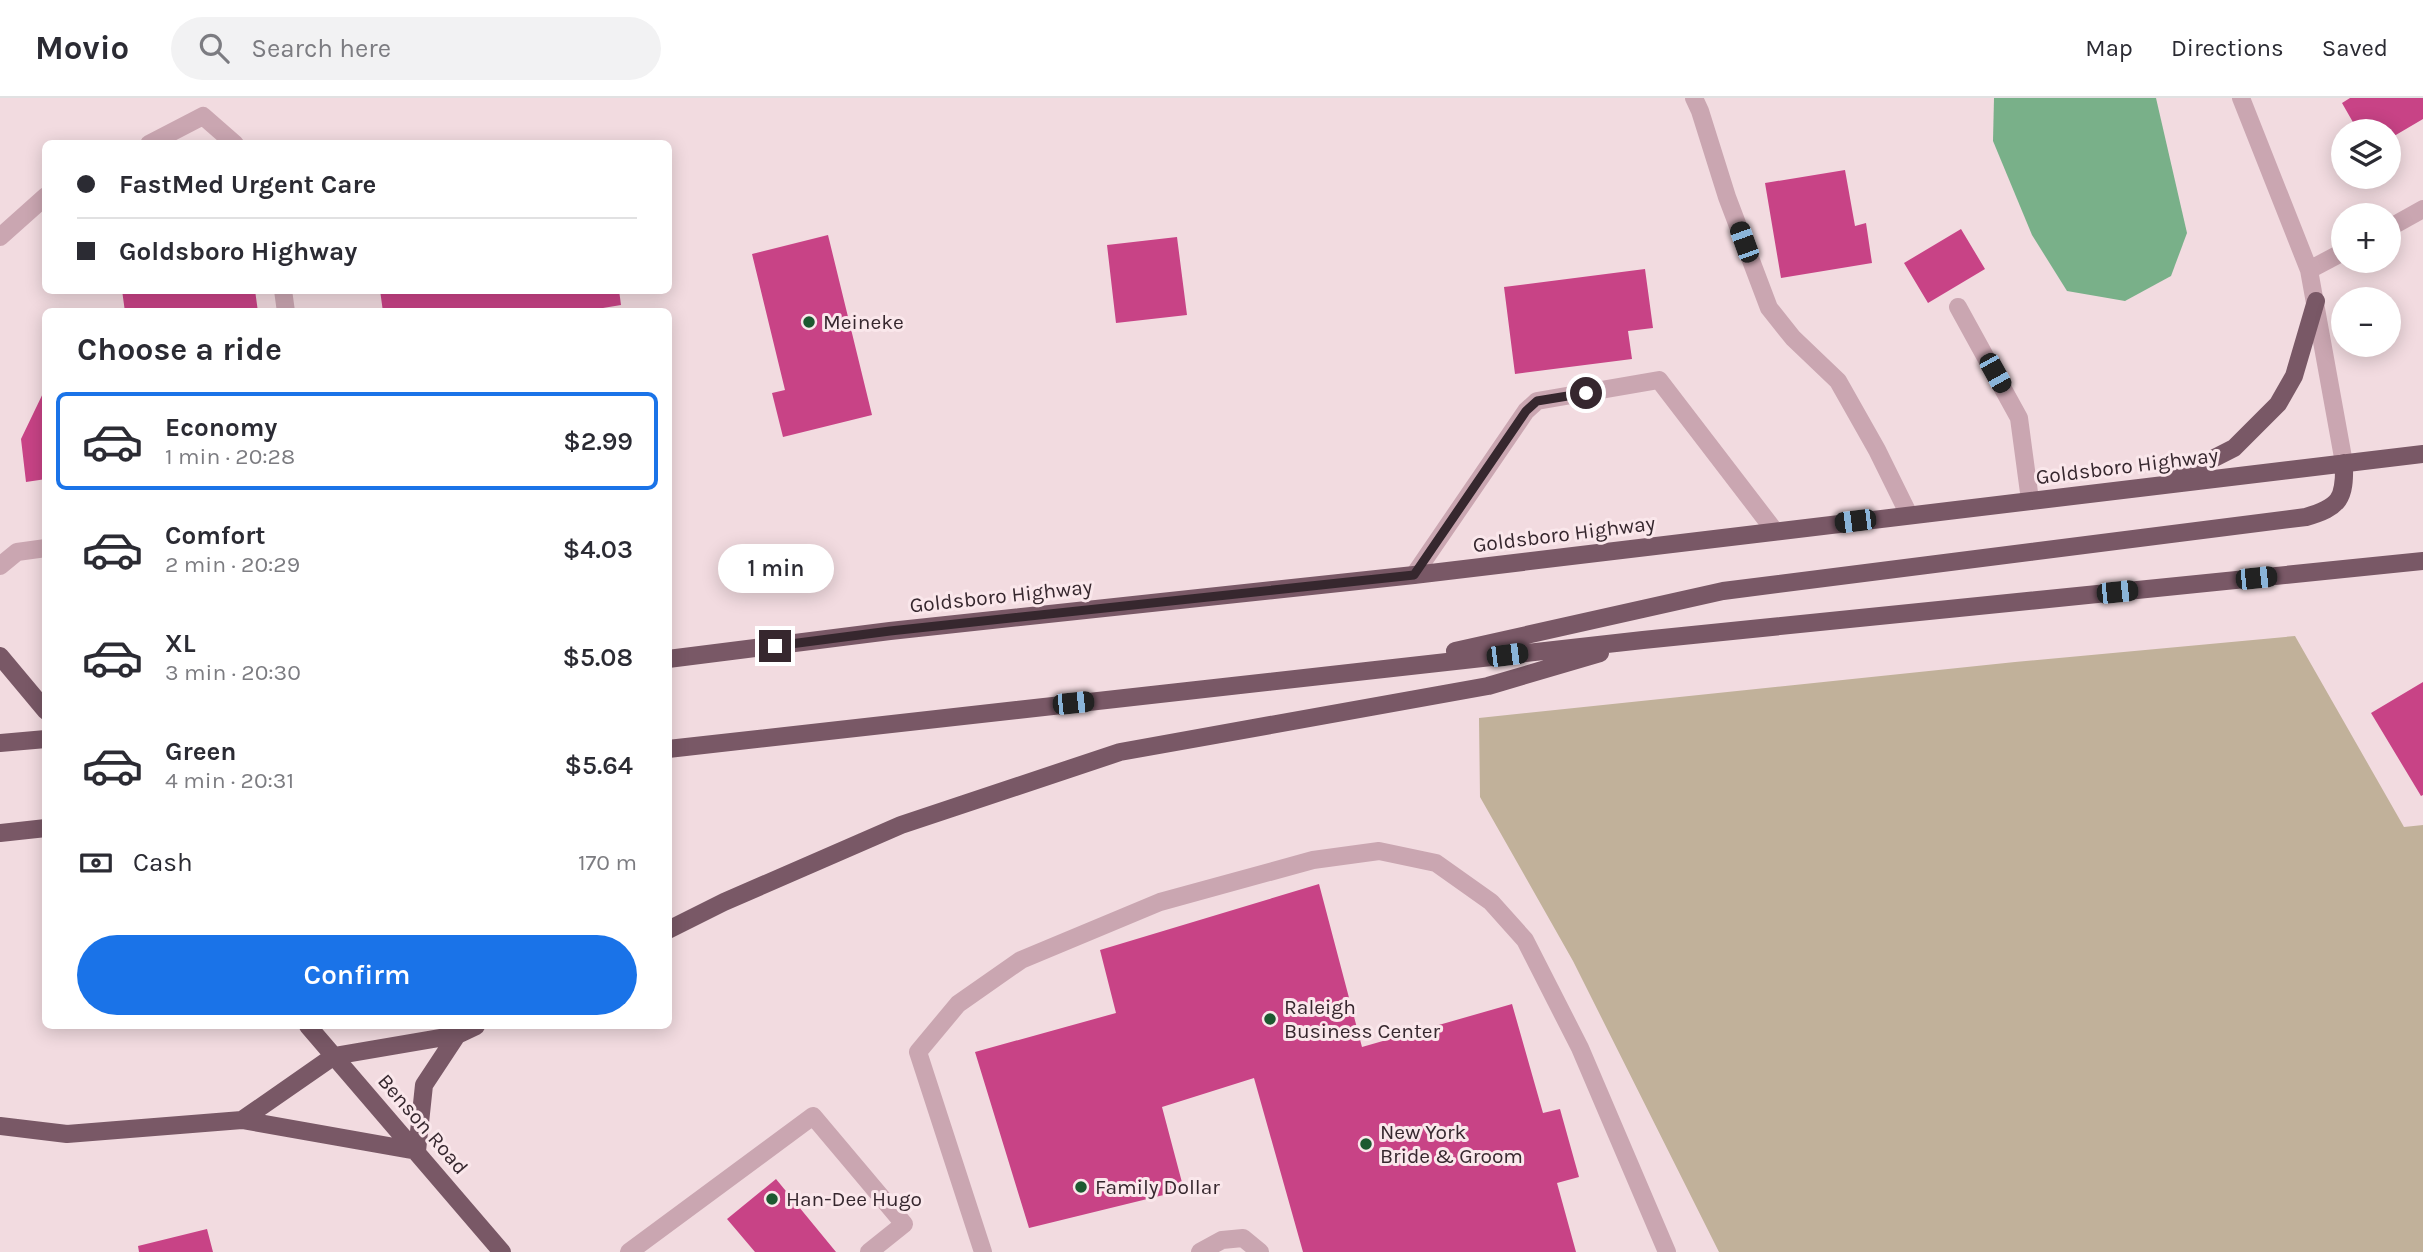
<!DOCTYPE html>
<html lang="en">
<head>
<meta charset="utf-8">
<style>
	body { margin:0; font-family:Karla,sans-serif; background:#f2f2f3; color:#2b2b33; height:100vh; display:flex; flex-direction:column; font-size:26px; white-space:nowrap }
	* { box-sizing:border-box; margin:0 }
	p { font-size:23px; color:#7c7c81 }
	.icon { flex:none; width:38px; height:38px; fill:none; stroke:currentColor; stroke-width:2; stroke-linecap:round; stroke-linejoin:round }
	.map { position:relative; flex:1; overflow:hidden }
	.sheet { position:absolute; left:42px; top:210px; width:630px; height:721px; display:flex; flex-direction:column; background:#fff; border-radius:10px; box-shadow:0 4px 18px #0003 }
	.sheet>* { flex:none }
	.banner { position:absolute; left:42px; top:42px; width:630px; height:154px; border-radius:10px; box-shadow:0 4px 18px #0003; display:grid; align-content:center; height:154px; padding:0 35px; background:#fff }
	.buttons { position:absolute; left:2331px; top:21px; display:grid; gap:14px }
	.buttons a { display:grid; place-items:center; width:70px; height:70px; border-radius:50%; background:#fff; box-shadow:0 4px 18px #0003; font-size:35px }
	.end { position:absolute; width:32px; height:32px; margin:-16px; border:9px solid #36272e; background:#fff; box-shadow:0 0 0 4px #fff }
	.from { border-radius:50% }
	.bubble { position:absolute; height:49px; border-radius:24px; background:#fff; box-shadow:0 4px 18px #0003; font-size:23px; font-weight:600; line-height:49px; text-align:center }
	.car { position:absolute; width:21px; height:42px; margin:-21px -10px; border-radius:9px; box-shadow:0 0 5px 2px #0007; background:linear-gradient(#222 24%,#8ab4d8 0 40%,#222 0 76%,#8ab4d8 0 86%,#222 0) }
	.banner b { display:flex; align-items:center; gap:24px; height:66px; font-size:26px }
	.banner b+b { border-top:2px solid #e1e1e2 }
	.banner i { width:18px; height:18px; background:#2b2b33 }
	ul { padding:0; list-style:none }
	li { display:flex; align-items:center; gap:21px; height:98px; margin:0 14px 10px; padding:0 21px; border:4px solid transparent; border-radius:10px }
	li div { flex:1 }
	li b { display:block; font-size:26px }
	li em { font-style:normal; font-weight:600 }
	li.on { border-color:#1a73e8 }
	li>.icon { width:63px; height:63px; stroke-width:1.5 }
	h2 { padding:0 35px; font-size:32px; line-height:84px }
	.pay { display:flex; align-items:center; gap:18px; height:77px; padding:0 35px; font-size:26px }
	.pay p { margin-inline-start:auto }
	.primary-button { display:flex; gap:14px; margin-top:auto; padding:14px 35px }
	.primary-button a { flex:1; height:80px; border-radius:42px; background:#1a73e8; color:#fff; font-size:28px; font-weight:600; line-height:80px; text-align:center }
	header { display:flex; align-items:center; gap:42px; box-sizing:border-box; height:98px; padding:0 35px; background:#fff; border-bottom:2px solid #e1e1e2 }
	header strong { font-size:33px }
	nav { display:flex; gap:38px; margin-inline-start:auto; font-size:24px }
	.search { width:490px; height:63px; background:#f2f2f3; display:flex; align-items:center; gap:18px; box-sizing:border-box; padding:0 24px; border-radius:38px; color:#7c7c81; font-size:26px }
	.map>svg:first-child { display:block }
</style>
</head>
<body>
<header>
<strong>Movio</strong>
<div class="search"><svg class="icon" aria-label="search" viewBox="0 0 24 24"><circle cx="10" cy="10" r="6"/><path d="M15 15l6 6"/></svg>Search here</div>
<nav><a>Map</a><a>Directions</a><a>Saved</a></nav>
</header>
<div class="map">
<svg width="2423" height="1154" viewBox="0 0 2423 1154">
	<rect width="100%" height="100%" fill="#f2dbe0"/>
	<path fill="#c1b19a" d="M2295,538L2404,729L2423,727V1154H1719L1573,863L1480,699L1479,620L2015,564Z"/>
	<path fill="#79b089" d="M1994,0H2156L2187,135L2171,178L2125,203L2067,193L2032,137L1993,43Z"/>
	<path fill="#c84386" d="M2350,0H2423V21L2389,41V33H2358L2342,5Z
		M1845,72L1855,128L1866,125L1872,165L1781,180L1765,85Z
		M1961,131L1985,171L1928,205L1904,165Z
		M828,137L872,317L783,339L772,295L785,292L752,156Z
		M1177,139L1187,217L1116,225L1107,147Z
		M1645,171L1653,230L1628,233L1632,261L1515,276L1504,189Z
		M122,192H255L258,214H125Z
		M380,192H619L621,207L579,214H383Z
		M46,289V381L26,384L21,341Z
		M2423,584V697L2421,698L2371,615Z
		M1319,786L1362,949L1512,906L1543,1015L1560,1011L1579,1079L1557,1085L1576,1154H1303L1254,980L1162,1009L1184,1092L1029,1130L975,954L1116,915L1100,852Z
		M776,1081L836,1154H755L727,1121Z
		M207,1131L213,1154H139L138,1148Z"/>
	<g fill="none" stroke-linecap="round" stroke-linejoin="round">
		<path stroke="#caa6b1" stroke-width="18" d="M1694,0L1700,13L1727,99L1769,210L1793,240L1838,283L1877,352L1909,417
			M2241,0L2309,172L2344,365
			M149,46L203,18L235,46
			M2389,130L2423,111
			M0,139L46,98
			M2309,172L2343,154
			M283,192L286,214
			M1958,209L2019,320L2030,402
			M0,468L17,454L46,450
			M1414,477L1526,313L1537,303L1659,282L1774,432
			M629,1154L813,1018L904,1126L869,1154
			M983,1154L918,954L958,906L1021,862L1160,804L1313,762L1379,753L1436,765L1491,804L1525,842L1580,950L1667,1154
			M1200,1154L1222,1142L1243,1140L1260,1154"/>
		<path stroke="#795866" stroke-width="18" d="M2173,381L2234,350L2278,306L2294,278L2316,203
			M1455,553L1723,493L2306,419C2340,409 2345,401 2344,365
			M0,558L46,613
			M668,561L890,533L1414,477L2423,356
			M0,645L46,641
			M668,651L1643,542L2423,463
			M0,735L46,730
			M668,832L724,804L901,727L1120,654L1488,588L1600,555
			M308,928L502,1154
			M242,1022L334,958L457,937
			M0,1028L67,1036L242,1022L417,1053
			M417,1053L424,987L457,937L476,928"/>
	</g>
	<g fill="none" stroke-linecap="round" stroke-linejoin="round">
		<path stroke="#36272e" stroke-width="9" d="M775,548L890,533L1414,477L1526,313L1537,303L1586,295"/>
	</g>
	<g fill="#1c5930" stroke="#fae7eb" stroke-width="2.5">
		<circle cx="809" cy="224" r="7"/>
		<circle cx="1270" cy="921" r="7"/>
		<circle cx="1366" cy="1046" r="7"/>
		<circle cx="1081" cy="1089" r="7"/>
		<circle cx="772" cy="1101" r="7"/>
	</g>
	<g text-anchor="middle" stroke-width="6" stroke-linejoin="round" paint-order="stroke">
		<g font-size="21" fill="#36272e" stroke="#fae7eb" text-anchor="start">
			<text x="823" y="231">Meineke</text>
			<text x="1284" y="916">Raleigh<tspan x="1284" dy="24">Business Center</tspan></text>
			<text x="1380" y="1041">New York<tspan x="1380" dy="24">Bride &amp; Groom</tspan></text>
			<text x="1095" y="1096">Family Dollar</text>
			<text x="786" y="1108">Han-Dee Hugo</text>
		</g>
		<g font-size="21" fill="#36272e" stroke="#fae7eb">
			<text transform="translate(2127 368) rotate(-7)" y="7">Goldsboro Highway</text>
			<text transform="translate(1564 436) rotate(-7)" y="7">Goldsboro Highway</text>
			<text transform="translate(1001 498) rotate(-6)" y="7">Goldsboro Highway</text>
			<text transform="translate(423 1026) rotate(49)" y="7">Benson Road</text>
		</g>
	</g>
</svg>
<div class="buttons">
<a><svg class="icon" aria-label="layers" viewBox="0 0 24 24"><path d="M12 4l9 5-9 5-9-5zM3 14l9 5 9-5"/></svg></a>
<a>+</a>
<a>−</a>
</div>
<i class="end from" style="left:1586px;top:295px"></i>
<i class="end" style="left:775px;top:548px"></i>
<div class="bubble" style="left:718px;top:446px;width:116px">1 min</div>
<i class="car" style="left:1744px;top:144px;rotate:340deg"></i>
<i class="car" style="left:1995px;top:275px;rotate:151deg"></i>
<i class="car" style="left:1855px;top:423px;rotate:263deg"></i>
<i class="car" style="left:2256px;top:480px;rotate:84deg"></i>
<i class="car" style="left:2117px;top:494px;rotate:84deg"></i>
<i class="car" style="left:1507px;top:557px;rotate:83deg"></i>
<i class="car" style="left:1073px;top:605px;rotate:84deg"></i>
<div class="banner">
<b><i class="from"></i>FastMed Urgent Care</b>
<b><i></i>Goldsboro Highway</b>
</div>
<section class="sheet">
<h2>Choose a ride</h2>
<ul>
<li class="on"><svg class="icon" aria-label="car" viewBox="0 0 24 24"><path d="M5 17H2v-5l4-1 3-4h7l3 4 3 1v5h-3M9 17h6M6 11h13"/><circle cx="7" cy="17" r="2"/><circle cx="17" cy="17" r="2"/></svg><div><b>Economy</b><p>1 min · 20:28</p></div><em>$2.99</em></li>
<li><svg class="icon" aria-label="car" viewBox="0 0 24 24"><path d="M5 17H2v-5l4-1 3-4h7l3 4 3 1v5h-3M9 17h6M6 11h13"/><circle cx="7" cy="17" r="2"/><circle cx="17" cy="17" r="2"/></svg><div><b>Comfort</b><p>2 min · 20:29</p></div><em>$4.03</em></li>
<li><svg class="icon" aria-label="car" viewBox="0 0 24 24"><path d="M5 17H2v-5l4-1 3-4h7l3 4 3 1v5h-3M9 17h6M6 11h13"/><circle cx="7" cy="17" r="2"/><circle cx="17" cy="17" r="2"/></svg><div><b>XL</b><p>3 min · 20:30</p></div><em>$5.08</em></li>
<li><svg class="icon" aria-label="car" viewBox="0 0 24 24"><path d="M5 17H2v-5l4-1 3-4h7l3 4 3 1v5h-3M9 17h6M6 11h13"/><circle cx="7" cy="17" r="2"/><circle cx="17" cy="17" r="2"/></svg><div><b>Green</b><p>4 min · 20:31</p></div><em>$5.64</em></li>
</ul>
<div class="pay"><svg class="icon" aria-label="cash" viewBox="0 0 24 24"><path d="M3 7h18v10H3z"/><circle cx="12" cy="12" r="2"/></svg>Cash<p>170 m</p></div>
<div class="primary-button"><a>Confirm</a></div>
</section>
</div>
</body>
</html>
